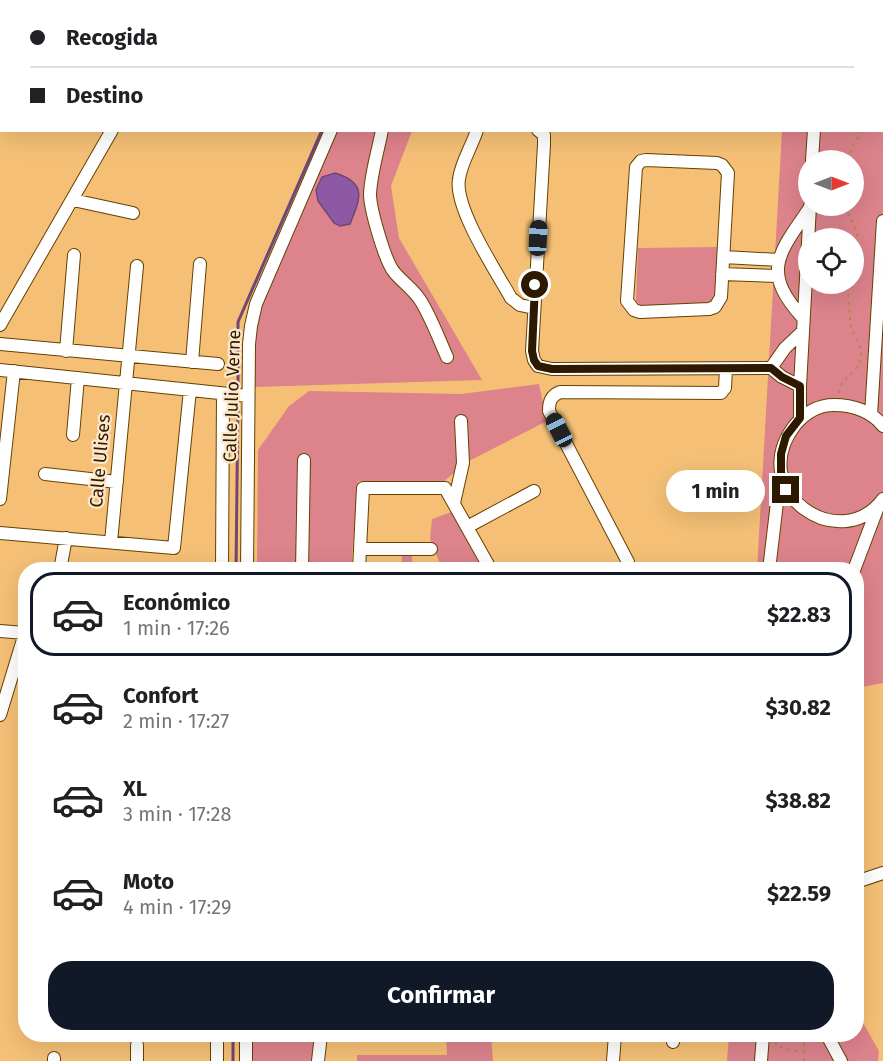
<!DOCTYPE html>
<html lang="es">
<head>
<meta charset="utf-8">
<style>
	body { margin:0; font-family:"Fira Sans",sans-serif; background:#f2f2f2; color:#202124; height:100vh; display:flex; flex-direction:column; font-size:22px; white-space:nowrap }
	* { box-sizing:border-box; margin:0 }
	p { font-size:20px; color:#757577 }
	.icon { flex:none; width:33px; height:33px; fill:none; stroke:currentColor; stroke-width:2; stroke-linecap:round; stroke-linejoin:round }
	.map { position:relative; flex:1; overflow:hidden }
	.drawer { position:absolute; left:18px; top:562px; width:846px; height:480px; display:flex; flex-direction:column; background:#fff; border-radius:24px; box-shadow:0 6px 24px #0002 }
	.drawer>* { flex:none }
	.top-card { position:absolute; left:0px; top:0px; width:884px; height:132px; box-shadow:0 6px 24px #0002; display:grid; align-content:center; height:132px; padding:0 30px; background:#fff }
	.needle { width:39px; rotate:90deg }
	.tools { position:absolute; left:798px; top:150px; display:grid; gap:12px }
	.tools a { display:grid; place-items:center; width:66px; height:66px; border-radius:50%; background:#fff; box-shadow:0 6px 24px #0002; font-size:30px }
	.end { position:absolute; width:27px; height:27px; margin:-14px; border:8px solid #2d1900; background:#fff; box-shadow:0 0 0 3px #fff }
	.from { border-radius:50% }
	.bubble { position:absolute; height:42px; border-radius:21px; background:#fff; box-shadow:0 6px 24px #0002; font-size:20px; font-weight:700; line-height:42px; text-align:center }
	.car { position:absolute; width:18px; height:36px; margin:-18px -9px; border-radius:8px; box-shadow:0 0 4px 2px #0007; background:linear-gradient(#222 24%,#8ab4d8 0 40%,#222 0 76%,#8ab4d8 0 86%,#222 0) }
	.top-card b { display:flex; align-items:center; gap:21px; height:57px; font-size:22px }
	.top-card b+b { border-top:2px solid #e0e0e0 }
	.top-card i { width:15px; height:15px; background:#202124 }
	ul { padding:10px 0 0; list-style:none }
	li { display:flex; align-items:center; gap:18px; height:84px; margin:0 12px 9px; padding:0 18px; border:3px solid transparent; border-radius:24px }
	li div { flex:1 }
	li b { display:block; font-size:22px }
	li em { font-style:normal; font-weight:700 }
	li.on { border-color:#111827 }
	li>.icon { width:54px; height:54px; stroke-width:1.5 }
	.action { display:flex; gap:12px; margin-top:auto; padding:12px 30px }
	.action a { flex:1; height:69px; border-radius:24px; background:#111827; color:#fff; font-size:24px; font-weight:700; line-height:69px; text-align:center }
	.map>svg:first-child { display:block }
</style>
</head>
<body>
<div class="map">
<svg width="883" height="1061" viewBox="0 0 883 1061">
	<rect width="100%" height="100%" fill="#f5c076"/>
	<path fill="#dd838c" fill-rule="evenodd" d="M788,0H883V683L857,688L856,570H757L782,131L882,130V2L788,1ZM808,160H854V206H808ZM808,238H854V284H808Z
		M337,131H412L391,186L399,238L482,380L255,387V332L265,296Z
		M717,247V296L709,306L640,305L636,301L638,248Z
		M539,384L547,421L469,461L443,482L358,481L351,570H257L258,450L289,406L309,391L461,394Z
		M451,512L483,570H440L439,561L430,539L432,519Z
		M402,556H412L413,570H401Z
		M857,1012L879,1051L878,1061H727L729,1035H856Z
		M252,1035H314L312,1061H251Z
		M446,1035H491L493,1061H357V1055H447Z"/>
	<path fill="#8d59a5" stroke="#704674" stroke-width="1.5" d="M335,173C368,183 360,199 350,224L340,226L334,223L318,201L316,190L322,177Z"/>
	<g fill="none" stroke-linecap="round" stroke-linejoin="round">
		<path stroke="#704674" stroke-width="3" d="M378,2L379,0
			M238,390V322L322,130
			M236,570L238,397
			M233,1061V1035"/>
		<defs>
			<path id="minor" d="M795,0L797,2
				M185,2L186,0
				M387,2L388,0
				M535,2V0
				M634,2V0
				M738,2V0
				M822,2V0
				M382,130C378,151 371,173 370,194C370,209 385,261 394,272C403,283 415,290 422,303C432,320 439,339 447,357
				M477,130C472,146 461,163 459,179C454,208 496,271 511,298L520,305L534,308
				M538,130L544,135V145L532,351L534,360L538,366L552,369L771,368L782,377L800,386
				M646,160L717,163L722,165L728,173L721,297L715,307L709,309L640,312L634,310L627,301L636,167L641,161Z
				M812,160L814,130
				M73,200L133,213
				M724,257L779,260
				M722,274L777,276
				M803,318C761,272 778,254 809,209
				M0,325L112,130
				M0,344L218,364
				M66,351L74,255
				M192,362L200,264
				M771,368L785,348L802,332
				M0,370L248,396
				M871,415L883,221
				M800,418V386L810,206
				M883,426C872,411 852,405 834,405C818,405 805,413 795,425C744,491 840,557 883,499
				M73,435L78,378
				M45,474L117,482
				M0,499L14,371
				M454,503L463,463L461,421
				M467,527L534,491
				M0,533L174,548L190,390
				M111,542L137,266
				M360,549H431
				M628,562L549,411C549,401 551,396 560,392L721,393L725,388L726,369
				M60,570L66,538
				M222,570L223,394
				M247,570L249,344L251,326L256,304L331,130
				M302,570L304,460
				M359,570L363,488H445L491,570
				M769,570L780,477
				M854,570L879,504
				M0,631L25,633L0,715
				M856,882L883,873
				M827,1035L841,1061
				M673,1042L674,1035
				M54,1061V1058
				M137,1061V1045
				M217,1061V1035
				M246,1061V1035
				M318,1061L321,1035
				M613,1061L615,1035
				M761,1061L763,1035"/>
		</defs>
		<use href="#minor" stroke="#654100" stroke-width="14"/>
		<path stroke="#b3894f" stroke-width="2" stroke-dasharray="3 4.5" stroke-linecap="butt" d="M870,0L871,2
			M848,160L852,147L863,130
			M846,206C850,223 864,233 854,251
			M839,393C839,380 855,374 860,362C865,348 854,339 851,326C848,312 851,297 845,284
			M774,1042C783,1050 792,1051 804,1051
			M804,1061V1035"/>
		<use href="#minor" stroke="#fff" stroke-width="12"/>
	</g>
	<g fill="none" stroke-linecap="round" stroke-linejoin="round">
		<path stroke="#2d1900" stroke-width="8" d="M535,285L532,351L534,360L538,366L552,369L771,368L782,377L800,386V418L786,436L781,454V472L786,490"/>
	</g>
	<g text-anchor="middle" stroke-width="4.5" stroke-linejoin="round" paint-order="stroke">
		<g font-size="18" fill="#2d1900" stroke="#fde7cb">
			<text transform="translate(232 396) rotate(-88)" y="6">Calle Julio Verne</text>
			<text transform="translate(100 461) rotate(-85)" y="6">Calle Ulises</text>
		</g>
	</g>
</svg>
<div class="tools">
<a><svg class="needle" viewBox="-14 -14 28 28"><path d="M0-13l5 13h-10z" fill="#e53935"/><path d="M0 13l5-13h-10z" fill="#757577"/></svg></a>
<a><svg class="icon" aria-label="locate" viewBox="0 0 24 24"><circle cx="12" cy="12" r="6"/><path d="M12 2v4M12 18v4M2 12h4M18 12h4"/></svg></a>
</div>
<i class="end from" style="left:535px;top:285px"></i>
<i class="end" style="left:786px;top:490px"></i>
<div class="bubble" style="left:666px;top:470px;width:99px">1 min</div>
<i class="car" style="left:538px;top:238px;rotate:3deg"></i>
<i class="car" style="left:559px;top:430px;rotate:333deg"></i>
<div class="top-card">
<b><i class="from"></i>Recogida</b>
<b><i></i>Destino</b>
</div>
<section class="drawer">
<ul>
<li class="on"><svg class="icon" aria-label="car" viewBox="0 0 24 24"><path d="M5 17H2v-5l4-1 3-4h7l3 4 3 1v5h-3M9 17h6M6 11h13"/><circle cx="7" cy="17" r="2"/><circle cx="17" cy="17" r="2"/></svg><div><b>Económico</b><p>1 min · 17:26</p></div><em>$22.83</em></li>
<li><svg class="icon" aria-label="car" viewBox="0 0 24 24"><path d="M5 17H2v-5l4-1 3-4h7l3 4 3 1v5h-3M9 17h6M6 11h13"/><circle cx="7" cy="17" r="2"/><circle cx="17" cy="17" r="2"/></svg><div><b>Confort</b><p>2 min · 17:27</p></div><em>$30.82</em></li>
<li><svg class="icon" aria-label="car" viewBox="0 0 24 24"><path d="M5 17H2v-5l4-1 3-4h7l3 4 3 1v5h-3M9 17h6M6 11h13"/><circle cx="7" cy="17" r="2"/><circle cx="17" cy="17" r="2"/></svg><div><b>XL</b><p>3 min · 17:28</p></div><em>$38.82</em></li>
<li><svg class="icon" aria-label="car" viewBox="0 0 24 24"><path d="M5 17H2v-5l4-1 3-4h7l3 4 3 1v5h-3M9 17h6M6 11h13"/><circle cx="7" cy="17" r="2"/><circle cx="17" cy="17" r="2"/></svg><div><b>Moto</b><p>4 min · 17:29</p></div><em>$22.59</em></li>
</ul>
<div class="action"><a>Confirmar</a></div>
</section>
</div>
</body>
</html>
